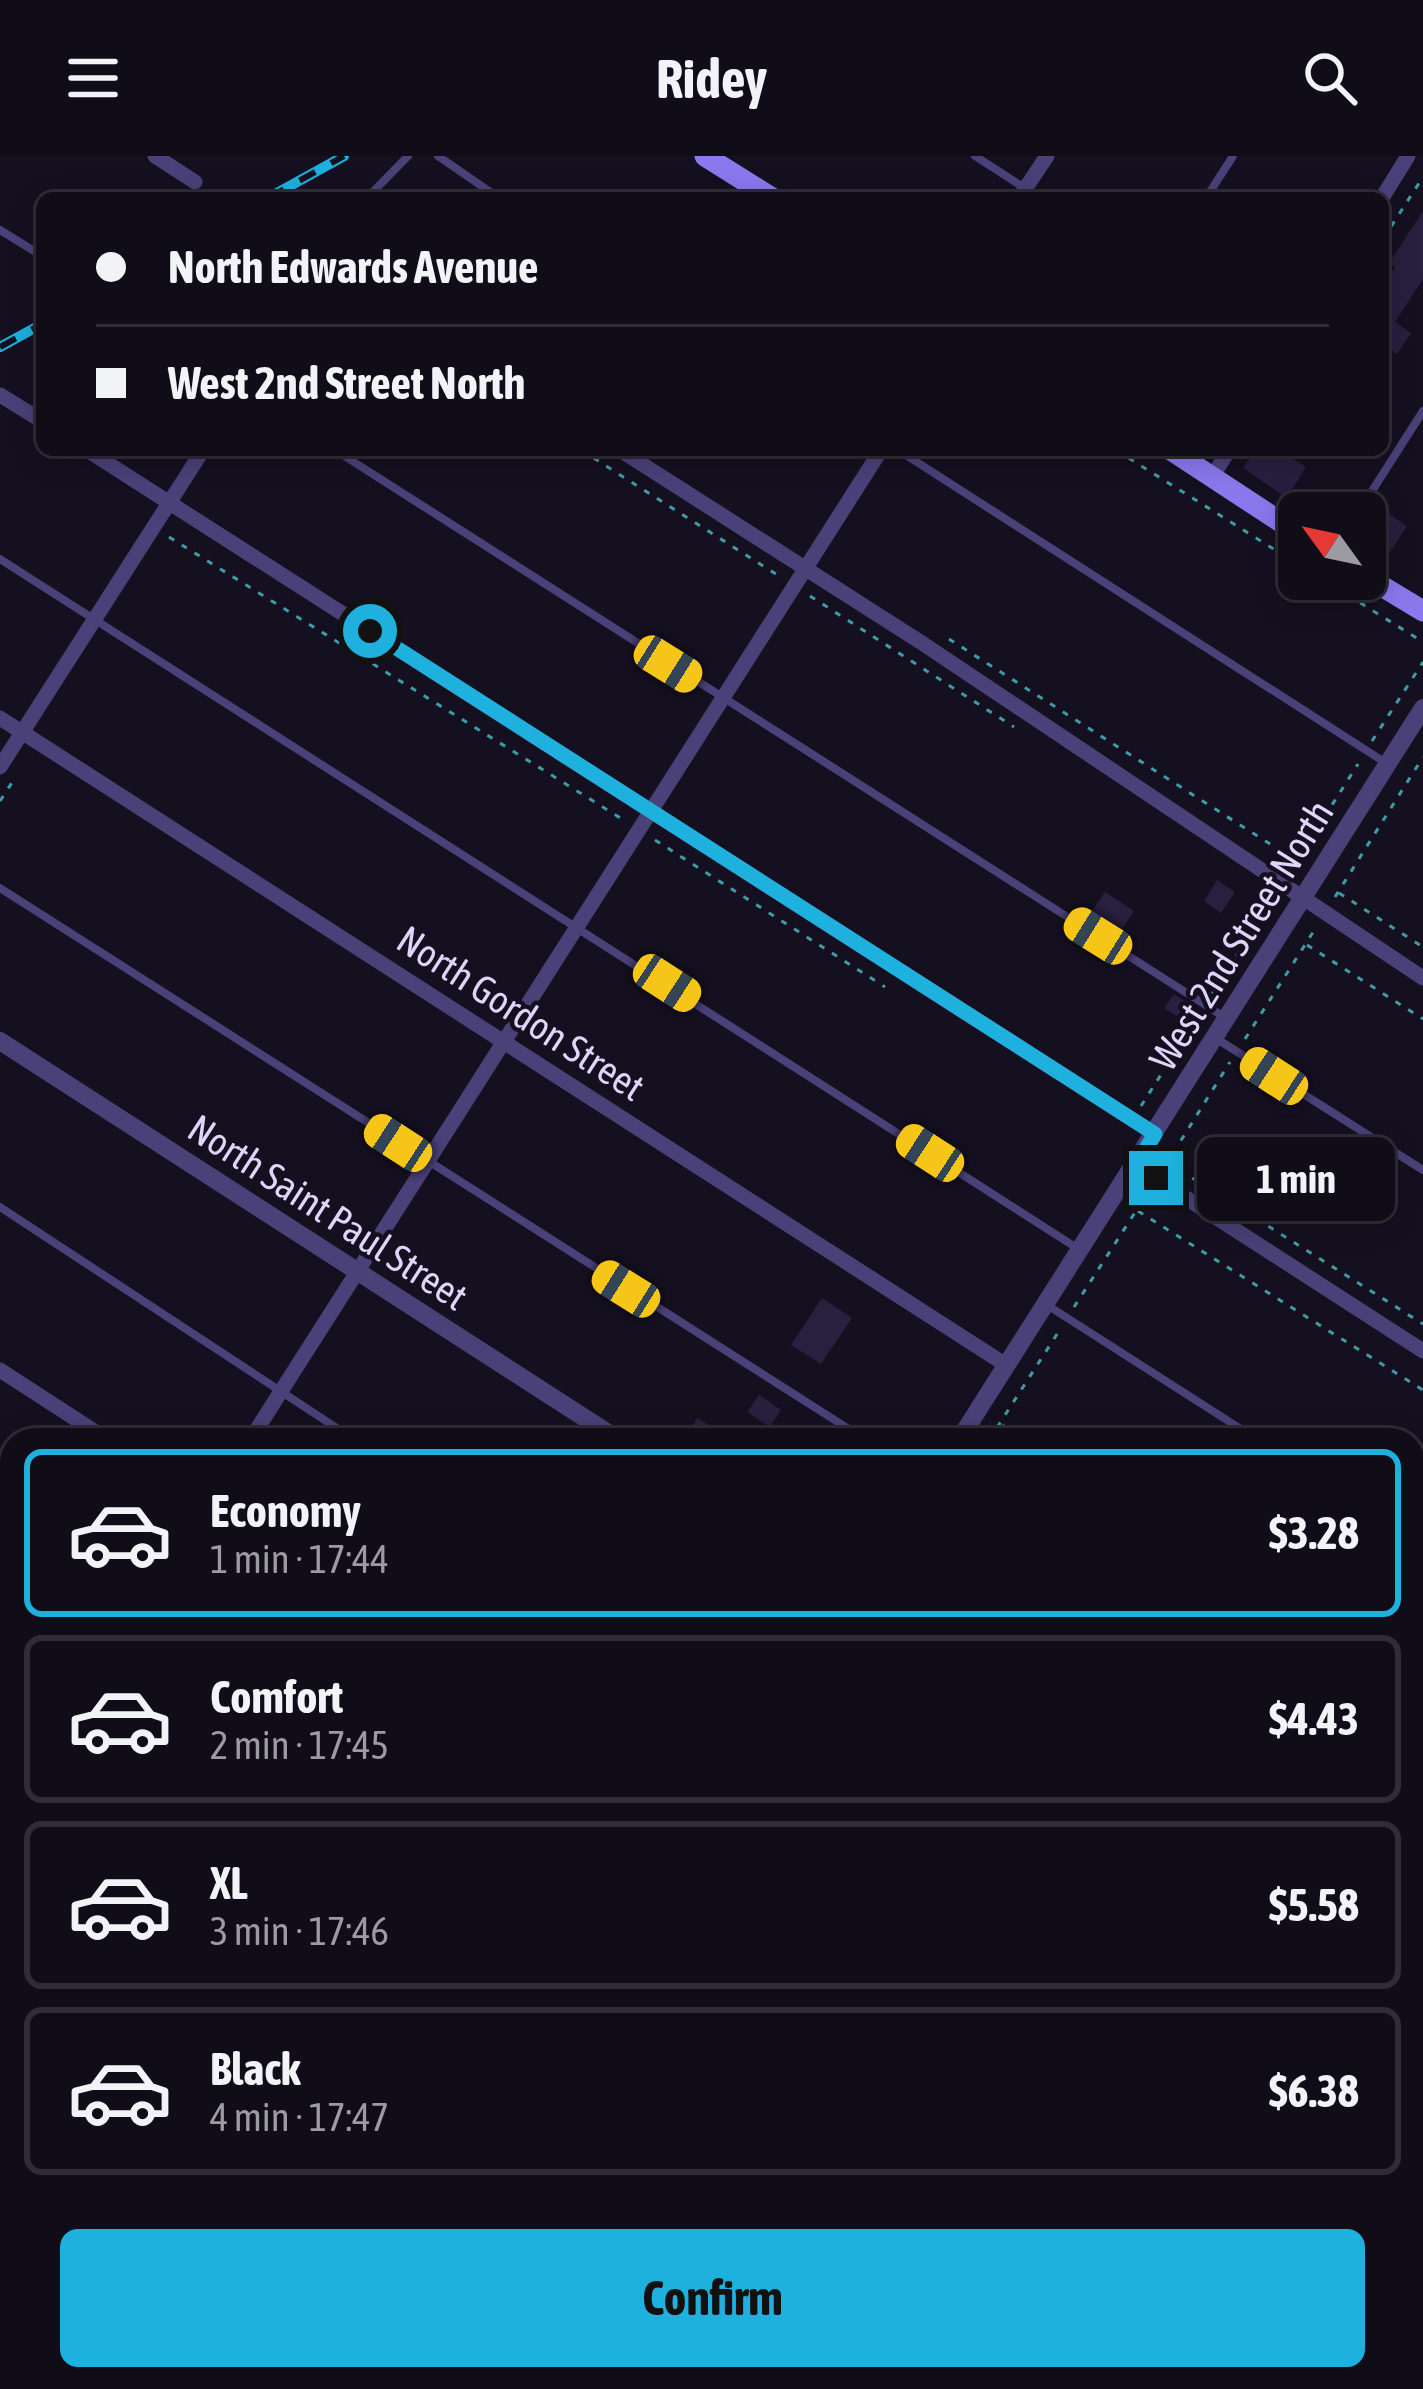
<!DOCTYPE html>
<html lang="en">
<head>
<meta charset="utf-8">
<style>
	body { margin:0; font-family:"Asap Condensed",sans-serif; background:#1e1a25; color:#f1f3f6; height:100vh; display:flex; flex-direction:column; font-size:45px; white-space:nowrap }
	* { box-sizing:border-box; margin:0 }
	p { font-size:39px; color:#9c9ba2 }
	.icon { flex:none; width:66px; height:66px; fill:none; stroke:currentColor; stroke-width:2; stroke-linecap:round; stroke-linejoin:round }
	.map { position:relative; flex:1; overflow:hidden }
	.side { position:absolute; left:0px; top:1272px; width:1425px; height:963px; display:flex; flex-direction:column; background:#100c18; border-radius:36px 36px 0 0; box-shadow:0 6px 30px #0003,0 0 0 3px #302c37 }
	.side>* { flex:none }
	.top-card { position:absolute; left:36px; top:36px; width:1353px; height:264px; border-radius:18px; box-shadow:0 6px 30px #0003,0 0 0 3px #302c37; display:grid; align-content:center; height:264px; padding:0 60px; background:#100c18 }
	.needle { width:78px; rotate:303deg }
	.tools { position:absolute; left:1278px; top:336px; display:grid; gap:24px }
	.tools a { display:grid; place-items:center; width:108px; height:108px; border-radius:18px; background:#100c18; box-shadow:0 6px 30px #0003,0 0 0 3px #302c37; font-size:60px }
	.end { position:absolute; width:54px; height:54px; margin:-27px; border:15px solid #1eb1dd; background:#111; box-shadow:0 0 0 6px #111 }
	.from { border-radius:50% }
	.bubble { position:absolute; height:84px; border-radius:18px; background:#100c18; box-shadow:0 6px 30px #0003,0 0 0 3px #302c37; font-size:39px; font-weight:700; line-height:84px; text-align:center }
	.car { position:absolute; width:36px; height:72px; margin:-36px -18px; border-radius:15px; box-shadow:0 0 9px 3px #0007; background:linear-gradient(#f5c518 24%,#345 0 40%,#f5c518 0 76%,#345 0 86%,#f5c518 0) }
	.top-card b { display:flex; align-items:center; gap:42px; height:114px; font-size:45px }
	.top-card b+b { border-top:3px solid #302c37 }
	.top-card i { width:30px; height:30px; background:#f1f3f6 }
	ul { padding:21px 0 0; list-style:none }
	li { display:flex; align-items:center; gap:36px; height:168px; margin:0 24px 18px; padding:0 36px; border:6px solid #302c37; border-radius:18px }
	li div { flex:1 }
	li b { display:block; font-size:45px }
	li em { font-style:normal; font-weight:700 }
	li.selected { border-color:#1eb1dd }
	li>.icon { width:108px; height:108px; stroke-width:1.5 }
	.action { display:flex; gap:24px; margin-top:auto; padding:24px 60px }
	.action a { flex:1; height:138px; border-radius:18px; background:#1eb1dd; color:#111; font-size:48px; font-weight:700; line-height:138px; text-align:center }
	header { display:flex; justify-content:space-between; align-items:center; height:156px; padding:0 60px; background:#100c18; font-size:54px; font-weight:700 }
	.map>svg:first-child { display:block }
</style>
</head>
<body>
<header><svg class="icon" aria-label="menu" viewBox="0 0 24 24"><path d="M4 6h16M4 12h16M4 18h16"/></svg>Ridey<svg class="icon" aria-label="search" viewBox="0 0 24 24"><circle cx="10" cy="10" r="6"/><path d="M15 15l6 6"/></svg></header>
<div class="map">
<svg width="1423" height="2233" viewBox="0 0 1423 2233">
	<rect width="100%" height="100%" fill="#151020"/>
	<path fill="#291f3f" d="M1423,55V123L1395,166L1411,177L1397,198L1383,189V130L1395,111L1389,107Z
		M1255,294H1279L1306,311L1287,342L1243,312Z
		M1389,358L1407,370L1386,402L1368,390Z
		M1217,724L1235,736L1221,757L1204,745Z
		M1105,736L1134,755L1121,775L1091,756Z
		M1174,838L1189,848L1180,862L1164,852Z
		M822,1142L852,1162L821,1208L791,1189Z
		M759,1239L781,1254L770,1271L747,1256Z
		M697,1262L734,1284H685Z"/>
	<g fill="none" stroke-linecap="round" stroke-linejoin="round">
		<path stroke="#3e9da4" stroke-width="3" stroke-dasharray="6 9" stroke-linecap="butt" d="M791,34L805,42
			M1383,83L1423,21
			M581,294L782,422
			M1116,294L1299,409
			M169,381L622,663
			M1322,423L1423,486
			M810,440L1014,571
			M949,483L1295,704
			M1372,585L1423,506
			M0,645L15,622
			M655,684L885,831
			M1292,712L1358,608
			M1339,737L1423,791
			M1335,741L1423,601
			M1307,789L1423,863
			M1212,838L1274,740
			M1245,883L1317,770
			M1141,950L1197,862
			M1167,1006L1423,1168
			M1165,1010L1230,906
			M1138,1055L1423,1234
			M1074,1151L1147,1038
			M1002,1269L1026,1284
			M989,1284L1059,1175
			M1417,1548L1423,1539
			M1413,1642L1423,1627
			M1413,1907L1423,1914
			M374,2233L380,2223
			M592,2233V2223
			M924,2233L930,2223"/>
		<path stroke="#4a4179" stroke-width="8" d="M438,0L499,42
			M975,0L1040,42
			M367,42L408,0
			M1206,42L1233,0
			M0,74L42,100
			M335,294L1226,862
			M898,294L1386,607
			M1358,357L1423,255
			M0,403L1080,1094
			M0,732L866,1284
			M1217,883L1423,1014
			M0,1051L355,1284
			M1047,1149L1258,1284
			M0,1382L12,1389
			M1413,1383L1423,1390
			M1413,1752L1423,1759
			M1413,2194L1423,2203
			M574,2223L576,2233
			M721,2223L737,2233
			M1348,2223L1358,2233
			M627,2233L633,2223
			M1401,2233L1423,2224"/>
		<path stroke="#4a4179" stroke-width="15" d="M155,0L195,26
			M1019,42L1047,0
			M1382,42L1408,0
			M0,239L42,265
			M87,294L1155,978
			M620,294L922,487L1423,822
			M1212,321L1229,294
			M0,562L1006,1209
			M0,611L203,294
			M1135,1009L1423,1195
			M0,1214L108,1284
			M250,1284L881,294
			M0,1537L12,1544
			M1413,1562L1423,1568
			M1413,1606L1423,1591
			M0,1678L12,1659
			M0,1868L12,1876
			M1413,1935L1423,1942
			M0,2197L12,2205
			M40,2223L55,2233
			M898,2233L905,2223"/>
		<path stroke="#4a4179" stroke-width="18" d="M0,885L619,1284
			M959,1284L1423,552
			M349,2233L355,2223"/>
		<path stroke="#8a78ed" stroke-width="21" d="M705,0L772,42
			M1171,294L1299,378
			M1365,420L1423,455"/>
		<defs>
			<path id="rail" d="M268,42L344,0
				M0,191L42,168"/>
		</defs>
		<use href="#rail" stroke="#1eb1dd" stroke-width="10"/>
		<use href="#rail" stroke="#151020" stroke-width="6" stroke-dasharray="18" stroke-linecap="butt"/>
	</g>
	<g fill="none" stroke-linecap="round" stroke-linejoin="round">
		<path stroke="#1eb1dd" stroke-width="15" d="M370,475L1155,978L1136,1009L1156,1022"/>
	</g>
	<g text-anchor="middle" stroke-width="9" stroke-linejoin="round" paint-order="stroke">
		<g font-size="39" fill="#ded5f9" stroke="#151020">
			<text transform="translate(1241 779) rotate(-58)" y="14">West 2nd Street North</text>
			<text transform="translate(521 857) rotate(33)" y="14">North Gordon Street</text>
			<text transform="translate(328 1056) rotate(33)" y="14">North Saint Paul Street</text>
		</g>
	</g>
</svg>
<div class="tools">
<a><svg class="needle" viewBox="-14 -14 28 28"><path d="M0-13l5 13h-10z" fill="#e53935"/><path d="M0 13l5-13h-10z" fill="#9c9ba2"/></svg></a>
</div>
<i class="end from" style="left:370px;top:475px"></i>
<i class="end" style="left:1156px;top:1022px"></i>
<div class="bubble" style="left:1197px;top:981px;width:198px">1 min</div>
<i class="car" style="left:668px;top:508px;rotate:122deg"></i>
<i class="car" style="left:1098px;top:780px;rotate:302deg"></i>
<i class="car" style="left:667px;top:827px;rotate:123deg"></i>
<i class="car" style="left:1274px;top:920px;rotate:303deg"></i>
<i class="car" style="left:398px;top:987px;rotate:303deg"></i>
<i class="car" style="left:930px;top:997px;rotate:303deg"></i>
<i class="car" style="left:626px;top:1133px;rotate:302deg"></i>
<div class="top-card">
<b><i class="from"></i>North Edwards Avenue</b>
<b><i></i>West 2nd Street North</b>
</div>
<section class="side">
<ul>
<li class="selected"><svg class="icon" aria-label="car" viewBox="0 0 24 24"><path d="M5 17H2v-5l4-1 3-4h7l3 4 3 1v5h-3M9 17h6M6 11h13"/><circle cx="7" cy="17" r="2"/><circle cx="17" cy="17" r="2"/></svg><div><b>Economy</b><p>1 min · 17:44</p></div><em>$3.28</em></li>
<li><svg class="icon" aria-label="car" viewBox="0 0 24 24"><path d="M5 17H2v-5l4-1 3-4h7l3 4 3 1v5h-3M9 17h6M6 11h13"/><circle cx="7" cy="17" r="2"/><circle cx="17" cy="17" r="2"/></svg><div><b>Comfort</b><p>2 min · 17:45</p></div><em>$4.43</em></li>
<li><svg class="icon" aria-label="car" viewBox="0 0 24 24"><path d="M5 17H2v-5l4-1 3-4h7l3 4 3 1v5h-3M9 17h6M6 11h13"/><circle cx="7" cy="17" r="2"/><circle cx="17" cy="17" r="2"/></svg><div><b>XL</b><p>3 min · 17:46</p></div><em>$5.58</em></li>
<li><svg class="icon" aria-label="car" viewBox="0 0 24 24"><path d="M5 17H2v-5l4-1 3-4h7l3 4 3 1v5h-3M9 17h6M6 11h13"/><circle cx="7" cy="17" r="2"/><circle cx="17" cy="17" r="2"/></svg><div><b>Black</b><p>4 min · 17:47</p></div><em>$6.38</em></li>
</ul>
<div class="action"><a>Confirm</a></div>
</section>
</div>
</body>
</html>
